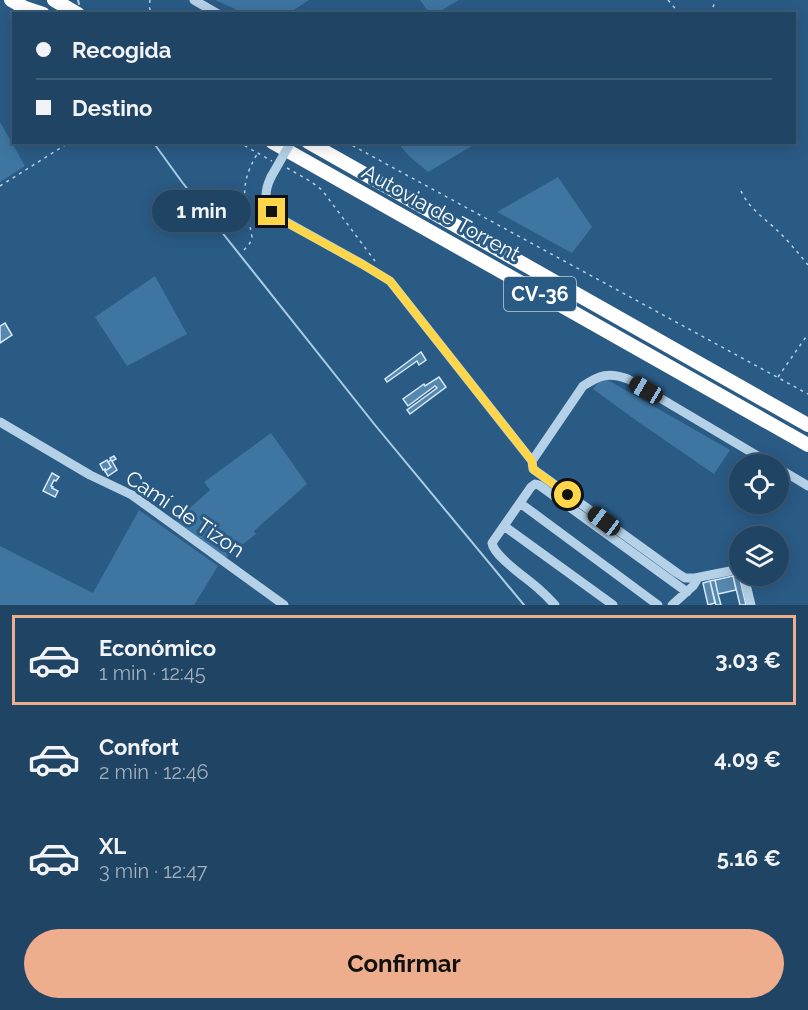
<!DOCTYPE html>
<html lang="es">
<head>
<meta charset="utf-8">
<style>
	body { margin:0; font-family:Raleway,sans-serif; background:#284b6a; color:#f1f3f6; height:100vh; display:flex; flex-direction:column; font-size:22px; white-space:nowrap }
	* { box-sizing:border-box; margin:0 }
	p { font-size:20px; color:#a2b0bf }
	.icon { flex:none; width:33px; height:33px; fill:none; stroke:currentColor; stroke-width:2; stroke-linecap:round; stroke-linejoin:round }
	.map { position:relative; height:605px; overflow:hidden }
	.panel { display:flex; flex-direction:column; background:#204464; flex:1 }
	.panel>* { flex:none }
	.top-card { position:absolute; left:12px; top:12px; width:784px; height:132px; border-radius:0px; box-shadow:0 3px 15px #0003,0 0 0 2px #3d5c78; display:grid; align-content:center; height:132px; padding:0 24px; background:#204464 }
	.buttons { position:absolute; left:729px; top:454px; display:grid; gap:12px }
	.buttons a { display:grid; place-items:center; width:60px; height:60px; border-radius:50%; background:#204464; box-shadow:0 3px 15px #0003,0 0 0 2px #3d5c78; font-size:30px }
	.end { position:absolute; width:27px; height:27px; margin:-14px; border:8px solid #ffd54a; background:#111; box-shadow:0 0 0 3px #111 }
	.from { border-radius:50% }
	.bubble { position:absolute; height:42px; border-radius:21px; background:#204464; box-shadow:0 3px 15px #0003,0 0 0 2px #3d5c78; font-size:20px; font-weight:700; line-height:42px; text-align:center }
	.car { position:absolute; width:18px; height:36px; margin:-18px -9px; border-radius:8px; box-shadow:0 0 4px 2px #0007; background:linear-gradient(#222 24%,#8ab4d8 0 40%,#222 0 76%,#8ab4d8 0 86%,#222 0) }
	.top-card b { display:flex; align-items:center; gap:21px; height:57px; font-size:22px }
	.top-card b+b { border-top:2px solid #3d5c78 }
	.top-card i { width:15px; height:15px; background:#f1f3f6 }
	ul { padding:10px 0 0; list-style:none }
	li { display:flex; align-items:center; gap:18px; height:90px; margin:0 12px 9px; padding:0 12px; border:3px solid transparent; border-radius:0px }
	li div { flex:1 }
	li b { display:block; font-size:22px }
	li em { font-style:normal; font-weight:700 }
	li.current { border-color:#eead8d }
	li>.icon { width:54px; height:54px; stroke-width:1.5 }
	.button { display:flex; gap:12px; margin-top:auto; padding:12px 24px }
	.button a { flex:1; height:69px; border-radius:36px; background:#eead8d; color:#111; font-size:24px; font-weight:700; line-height:69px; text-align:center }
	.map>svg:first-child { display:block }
</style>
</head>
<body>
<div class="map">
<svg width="808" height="605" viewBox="0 0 808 605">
	<rect width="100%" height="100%" fill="#2a5b85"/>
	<path fill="#3e75a1" d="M215,0H309L291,12L288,11L282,14L244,13Z
		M420,0H459L437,13L430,14Z
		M0,122L25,166L0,182Z
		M398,143H477L428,172L409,156Z
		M558,177L592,227L572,253L497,212Z
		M155,276L187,334L127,366L95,317Z
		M606,379L730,450L714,474L637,421L593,389L600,380Z
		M271,433L307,484L254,531L256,534L225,558L174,522L210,490L204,482Z
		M139,510L218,566L194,605H0V546L93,593Z"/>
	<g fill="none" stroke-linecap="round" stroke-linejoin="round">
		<path stroke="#a9cde7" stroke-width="2" d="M78,0L79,4
			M153,142L182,182L375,425L524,605"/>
	</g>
	<path fill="#5687ae" stroke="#d7e8f6" stroke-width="1.5" d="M5,323L12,335L0,343V326Z
		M421,352L426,360L419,365L417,361L387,382L385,379Z
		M439,377L446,387L410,414L407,410L437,388L435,386L408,406L403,399L424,384L425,386Z
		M114,456L116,459L112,461L117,470L108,476L105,471L111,467L108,462L111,460L110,458Z
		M107,460L111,467L105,471V469L103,470L100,464Z
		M52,473L59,477L56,481L54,480L51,486L53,487L52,488L58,491L55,497L43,491Z
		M739,575L746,605H740L733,576Z
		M733,576L736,590L718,594L715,580Z
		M715,580L718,594L721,605H716L710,581Z
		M710,581L715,603L708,605L703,583Z"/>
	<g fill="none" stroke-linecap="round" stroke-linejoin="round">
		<path stroke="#b4d1e7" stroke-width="1.5" stroke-dasharray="3 4.5" stroke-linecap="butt" d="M150,0L149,7L152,14
			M668,0L680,14
			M710,14L716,0
			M238,142L272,161
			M346,142L808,394
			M287,168L310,181L322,190L375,261
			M0,186L70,142
			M741,191C749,209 767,220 780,233C790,243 799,254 808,265
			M244,250L250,243L252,237C246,201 237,189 257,154
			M778,377L808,334"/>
		<path stroke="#b4d1e7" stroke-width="9" d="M194,0L218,14
			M271,177C262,196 265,206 281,219L362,264L390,281L532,461L533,469L677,573L685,578H695L740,569
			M0,422L90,475L132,495L284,605
			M532,461L583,386C600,375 608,372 628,379L773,465
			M778,468L808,486
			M520,503L658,605
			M504,526L613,605
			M744,576L751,605
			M555,605C550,600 546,595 541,591C530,580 494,557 492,543L531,487L535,484L539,485L687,592
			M672,605L693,586L698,578"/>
		<path stroke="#fff" stroke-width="14" d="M11,0L25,8L43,14
			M54,0L78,14
			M272,142L808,445
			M308,142L808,425"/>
		<path stroke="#b4d1e7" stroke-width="9" d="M271,177L291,142"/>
	</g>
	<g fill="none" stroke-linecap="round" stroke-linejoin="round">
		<path stroke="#ffd54a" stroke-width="8" d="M272,212L280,219L362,264L390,281L532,461L533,469L568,495"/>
	</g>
	<g text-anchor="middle" stroke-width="6" stroke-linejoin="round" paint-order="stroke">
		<rect fill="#2a5b85" stroke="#bfceda" stroke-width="1.5" x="504" y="277" width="72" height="34" rx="4.5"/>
		<g font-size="20" font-weight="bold" fill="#fff">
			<text x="540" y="301">CV-36</text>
		</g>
		<g font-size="21" fill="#fff" stroke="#2a5b85">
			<text transform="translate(441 213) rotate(29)" y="7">Autovia de Torrent</text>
			<text transform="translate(185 514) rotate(34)" y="7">Camí de Tizon</text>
		</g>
	</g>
</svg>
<div class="buttons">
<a><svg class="icon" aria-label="locate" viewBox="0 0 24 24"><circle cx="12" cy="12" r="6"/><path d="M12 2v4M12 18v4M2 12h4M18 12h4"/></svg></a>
<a><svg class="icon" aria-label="layers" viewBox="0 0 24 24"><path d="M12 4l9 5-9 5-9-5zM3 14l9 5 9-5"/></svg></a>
</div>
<i class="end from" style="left:568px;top:495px"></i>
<i class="end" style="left:272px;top:212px"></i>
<div class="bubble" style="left:152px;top:190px;width:99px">1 min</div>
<i class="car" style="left:646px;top:390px;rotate:300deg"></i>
<i class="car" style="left:604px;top:521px;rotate:307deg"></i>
<div class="top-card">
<b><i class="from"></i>Recogida</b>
<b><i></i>Destino</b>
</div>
</div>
<section class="panel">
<ul>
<li class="current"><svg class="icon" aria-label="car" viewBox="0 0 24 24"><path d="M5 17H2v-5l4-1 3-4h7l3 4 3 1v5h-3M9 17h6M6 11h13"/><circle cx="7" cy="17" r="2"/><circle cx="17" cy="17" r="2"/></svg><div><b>Económico</b><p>1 min · 12:45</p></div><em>3.03 €</em></li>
<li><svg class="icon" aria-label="car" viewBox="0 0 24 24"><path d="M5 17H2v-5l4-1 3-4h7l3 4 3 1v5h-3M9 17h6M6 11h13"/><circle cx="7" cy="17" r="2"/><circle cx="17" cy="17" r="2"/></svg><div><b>Confort</b><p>2 min · 12:46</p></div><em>4.09 €</em></li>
<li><svg class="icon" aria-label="car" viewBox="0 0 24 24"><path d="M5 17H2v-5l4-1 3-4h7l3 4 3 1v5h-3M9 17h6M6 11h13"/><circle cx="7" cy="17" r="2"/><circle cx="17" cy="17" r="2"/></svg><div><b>XL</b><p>3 min · 12:47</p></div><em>5.16 €</em></li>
</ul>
<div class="button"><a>Confirmar</a></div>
</section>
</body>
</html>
